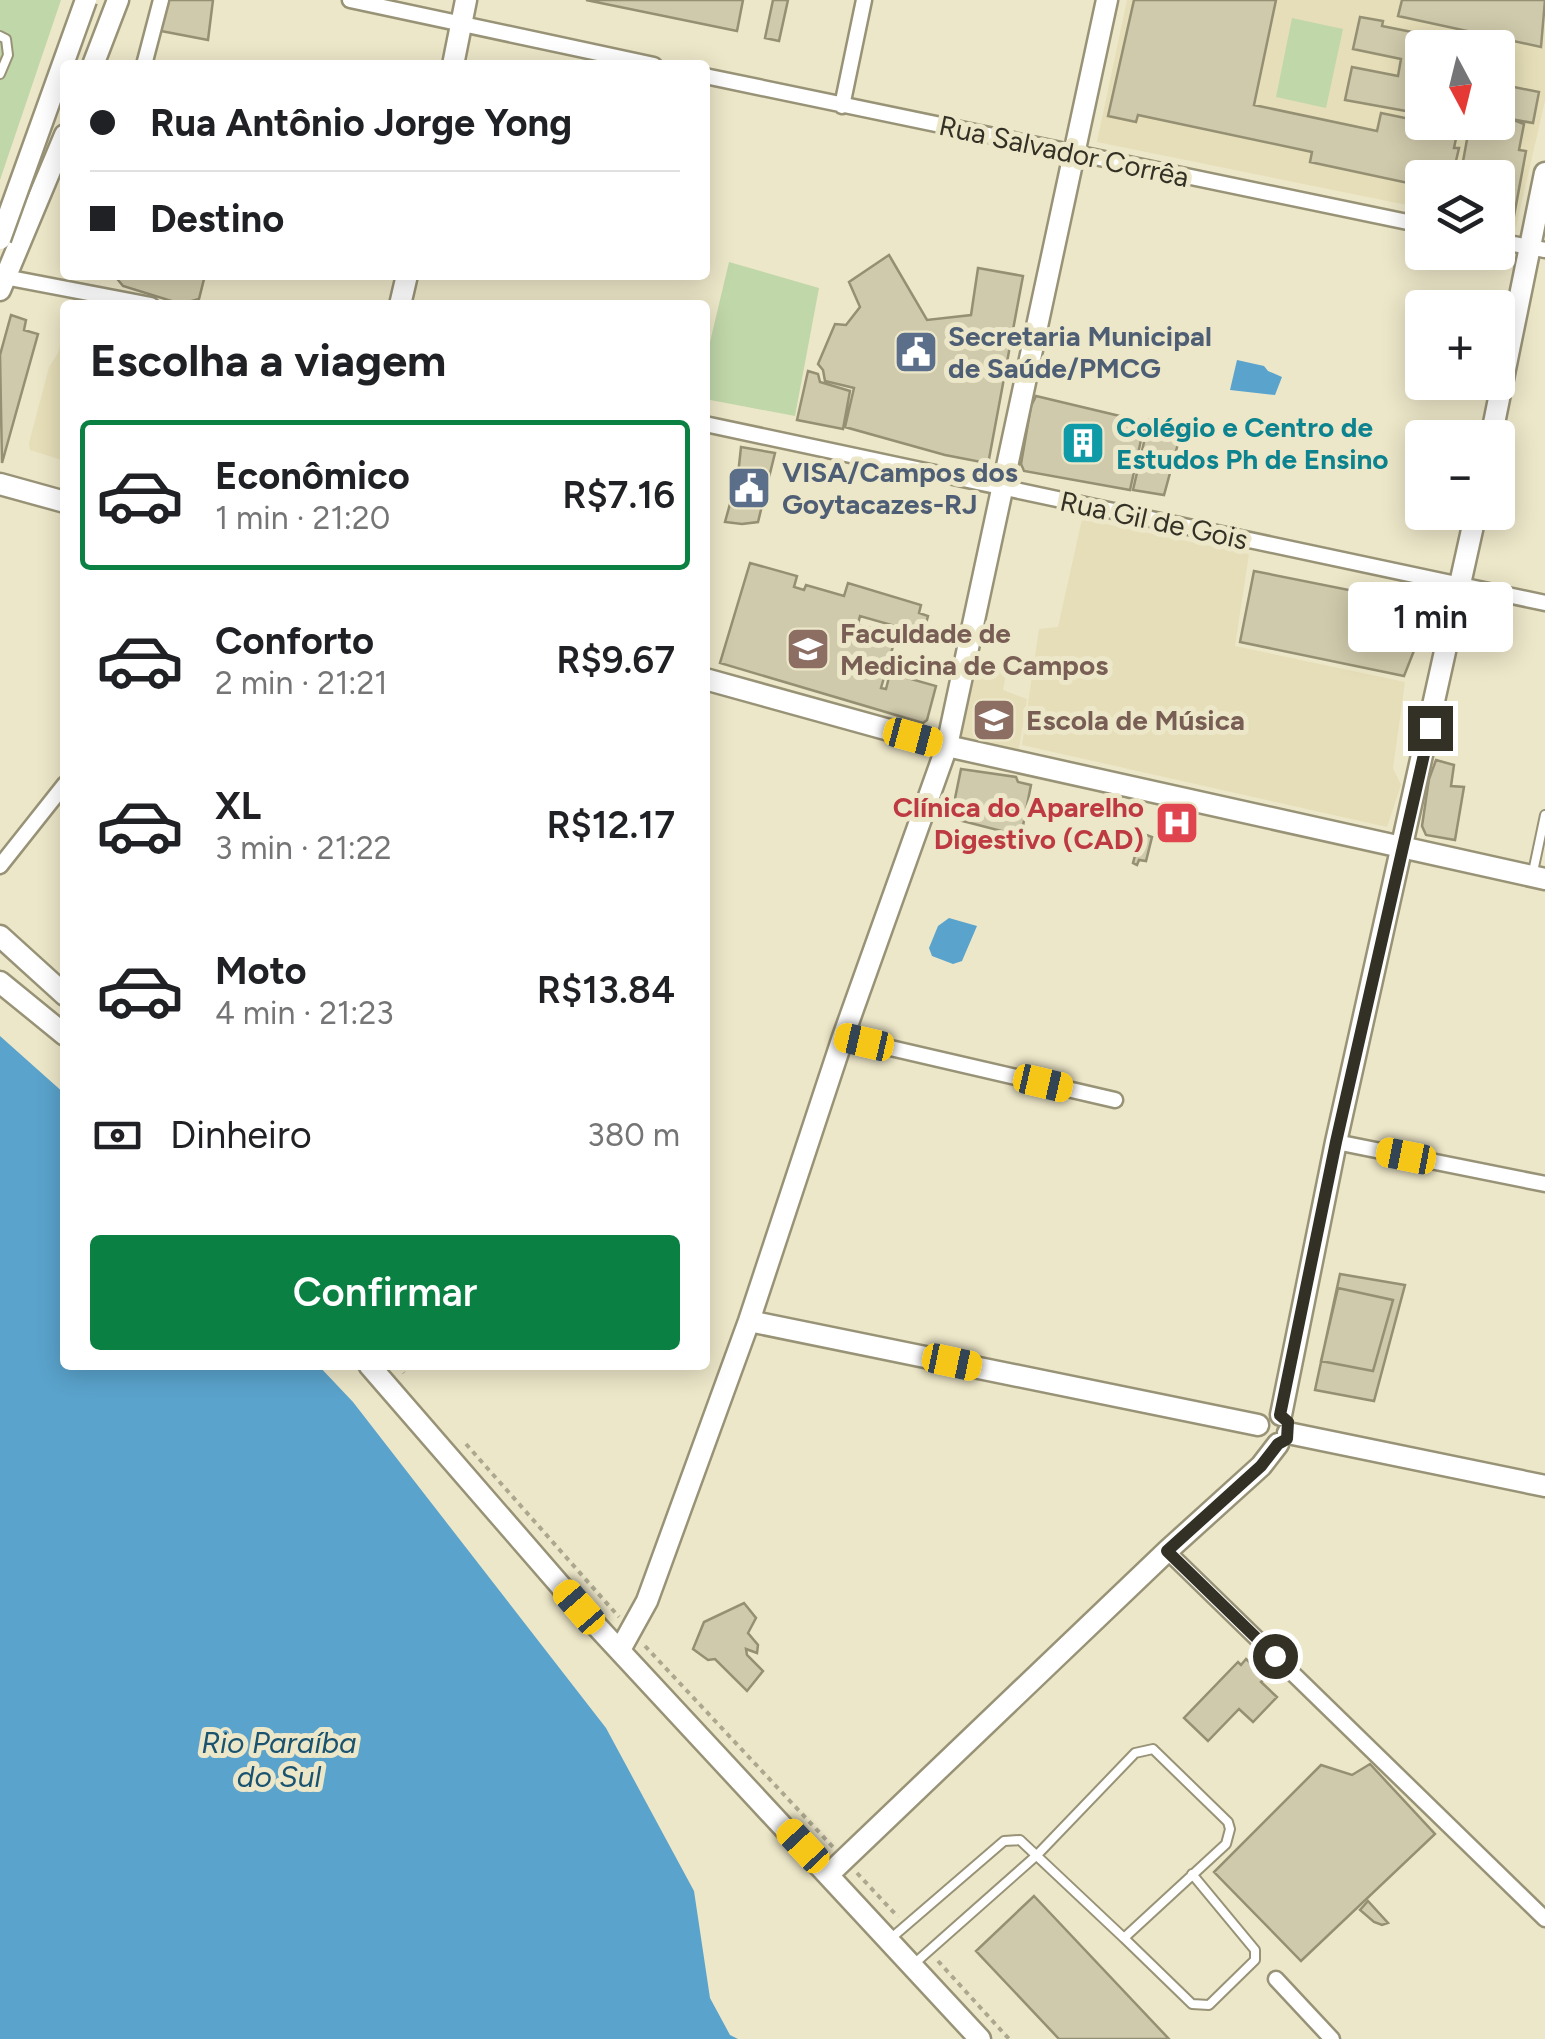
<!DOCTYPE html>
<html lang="pt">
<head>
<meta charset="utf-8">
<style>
	body { margin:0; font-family:Figtree,sans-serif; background:#f6f6f6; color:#202124; height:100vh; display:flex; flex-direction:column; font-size:38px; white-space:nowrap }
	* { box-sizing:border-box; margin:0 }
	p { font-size:32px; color:#757577 }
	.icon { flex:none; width:55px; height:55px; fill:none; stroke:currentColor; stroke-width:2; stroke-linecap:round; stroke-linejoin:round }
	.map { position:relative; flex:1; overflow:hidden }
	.panel { position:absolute; left:60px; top:300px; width:650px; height:1070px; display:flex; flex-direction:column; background:#fff; border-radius:10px; box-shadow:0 5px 25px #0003 }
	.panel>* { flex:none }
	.banner { position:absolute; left:60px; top:60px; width:650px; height:220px; border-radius:10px; box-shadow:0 5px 25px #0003; display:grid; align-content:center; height:220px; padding:0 30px; background:#fff }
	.needle { width:65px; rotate:173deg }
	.buttons { position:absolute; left:1405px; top:30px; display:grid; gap:20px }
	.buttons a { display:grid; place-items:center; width:110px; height:110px; border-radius:10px; background:#fff; box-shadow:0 5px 25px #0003; font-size:50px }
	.end { position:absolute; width:45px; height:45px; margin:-22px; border:12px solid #333125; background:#fff; box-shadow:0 0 0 5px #fff }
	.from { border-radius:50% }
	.bubble { position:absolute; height:70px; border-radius:10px; background:#fff; box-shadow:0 5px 25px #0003; font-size:32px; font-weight:600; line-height:70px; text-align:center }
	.car { position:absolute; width:30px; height:60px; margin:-30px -15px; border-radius:12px; box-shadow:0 0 8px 2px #0007; background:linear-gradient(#f5c518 24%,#345 0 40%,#f5c518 0 76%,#345 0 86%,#f5c518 0) }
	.banner b { display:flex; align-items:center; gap:35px; height:95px; font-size:38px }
	.banner b+b { border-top:2px solid #e0e0e0 }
	.banner i { width:25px; height:25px; background:#202124 }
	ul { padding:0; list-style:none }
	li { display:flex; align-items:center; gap:30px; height:150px; margin:0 20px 15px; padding:0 10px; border:5px solid transparent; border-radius:10px }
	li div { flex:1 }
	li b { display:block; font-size:38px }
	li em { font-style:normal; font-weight:600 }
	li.selected { border-color:#0b8043 }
	li>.icon { width:90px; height:90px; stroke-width:1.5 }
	h2 { padding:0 30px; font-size:45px; line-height:120px }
	.pay { display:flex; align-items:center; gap:25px; height:110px; padding:0 30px; font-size:38px }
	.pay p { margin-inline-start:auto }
	.button { display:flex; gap:20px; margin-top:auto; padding:20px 30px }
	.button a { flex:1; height:115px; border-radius:10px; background:#0b8043; color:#fff; font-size:40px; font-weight:600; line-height:115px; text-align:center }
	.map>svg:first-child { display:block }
</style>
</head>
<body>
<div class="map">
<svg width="1545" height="2039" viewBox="0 0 1545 2039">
	<rect width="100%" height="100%" fill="#ede7c9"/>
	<path fill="#e6deb8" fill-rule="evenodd" d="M1127,0H1545V101L1516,227L1498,223V178H1422V208L1097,142ZM1422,48H1498V122H1422Z
		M65,326V461L30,450L29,443L49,367L58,353Z
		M1082,519L1249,554L1235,646L1405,682L1393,768L1401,785L1387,827L1022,745L1039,629L1058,627Z
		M978,662L1007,670L1003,690L1027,699L1018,754L959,741Z"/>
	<path fill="#c0d7a9" d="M0,0H61L0,180Z
		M1292,18L1343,29L1326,108L1276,97Z
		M729,262L819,288L795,416L705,399V363Z"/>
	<path fill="#5aa3cc" d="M1237,360L1264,366L1268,371L1282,377L1275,395L1230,390Z
		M949,918L977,926L962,961L953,964L932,956L929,948L938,926Z
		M0,1036L65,1094V1365H318L353,1402L606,1728L694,1891L710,1998L730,2035L738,2039H0Z"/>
	<path fill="#d0caac" stroke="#958f73" stroke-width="2.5" d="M167,0H213L208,40L161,31Z
		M586,0H743L737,31Z
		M773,0H788L779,41L765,38Z
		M1134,0H1276L1254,105L1377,131L1381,113L1458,129L1454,148H1459L1452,178H1422V186L1310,162L1312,152L1138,115L1136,122L1108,116Z
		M1402,0H1545L1541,47L1398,16Z
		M1360,17L1383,21L1382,26L1492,48H1422L1419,105L1408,102L1406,111L1345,100L1352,67L1398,76L1401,59L1353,49Z
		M1509,86L1539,92L1533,123L1511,119L1524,124L1519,150L1526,151L1514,216L1498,213V178H1460L1470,123L1467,122H1498V98L1506,100Z
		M889,255L927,320L971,315L978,268L1023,276L989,459L981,462L945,455L845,427L854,388L825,381L823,370L818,364L835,324L846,325L860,307L849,282Z
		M114,275H205L199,299L181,304L123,286Z
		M11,315L26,320L24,330L38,334L2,463L0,355Z
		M808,371L818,374L820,382L850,391L843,429L797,420Z
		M1036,396L1145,422L1130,490L1024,471L1021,464L1031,406Z
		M1149,420L1182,429L1164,495L1133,490Z
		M741,447L775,453L758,522L742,524L725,522L738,475Z
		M750,563L797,576L794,587L804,590L806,585L844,596L848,583L921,605L919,613L928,616L923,634L860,616L858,624L896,636L881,688L886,689L890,673L936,686L927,720L923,723L720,663Z
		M1254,571L1419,604L1417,643L1404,676L1240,642Z
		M1436,760L1454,765L1451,786L1464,787L1455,840L1426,835L1422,826L1429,779Z
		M961,769L1016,777L1018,782L1031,785L1021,836L951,818Z
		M1141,833L1152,837L1146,861L1139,860L1137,865L1133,863Z
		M1340,1274L1405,1285L1374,1401L1315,1390Z
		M1338,1288L1393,1300L1373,1371L1321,1361Z
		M744,1603L756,1618L748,1633L758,1645L757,1653L746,1649L747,1655L763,1671L747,1691L715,1659L708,1660L693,1649L704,1622Z
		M1246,1659L1266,1677L1261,1682L1277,1697L1253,1722L1239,1709L1208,1741L1184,1718L1238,1662L1241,1665Z
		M1370,1764L1435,1834L1301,1961L1214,1872L1321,1765L1352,1775Z
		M1034,1896L1169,2039H1059L976,1951Z
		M1368,1901L1388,1923L1382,1925L1374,1922L1360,1910Z"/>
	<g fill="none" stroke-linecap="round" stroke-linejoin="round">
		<defs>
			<path id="service" d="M0,36L6,39L8,55L0,74
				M1533,872L1545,815
				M1124,1938L1192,2004L1209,2005L1255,1960V1950L1192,1874
				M889,1940L1004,1841L1020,1840L1124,1938L1226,1844L1230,1829L1228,1822L1153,1749L1135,1753L1037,1855L915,1963"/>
			<path id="minor" d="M350,0L654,65
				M144,65L161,0
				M705,76L1422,225
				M842,106L864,0
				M1498,241L1545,250
				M0,276L151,305
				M705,424L1545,603
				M0,866L65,784
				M843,1037L1115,1100
				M1336,1142L1545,1184
				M1167,1551L1545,1919
				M1276,1979L1332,2039"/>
			<path id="secondary" d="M93,65L118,0
				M453,65L466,0
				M0,290L65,135
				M400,305L407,275
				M1491,438L1545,173
				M0,484L65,502
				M705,679L947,746L1545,879
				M0,936L65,995
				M0,982L65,1035
				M749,1321L1258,1425
				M369,1365L579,1607L980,2039
				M1281,1415L1336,1142L1476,512
				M1288,1433L1545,1486
				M621,1648L647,1601L749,1321L843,1037L947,746L1107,0
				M829,1874L1167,1551L1261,1466L1278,1444"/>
		</defs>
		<use href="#service" stroke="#989377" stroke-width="12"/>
		<use href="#minor" stroke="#989377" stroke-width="19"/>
		<use href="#secondary" stroke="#989377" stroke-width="25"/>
		<path stroke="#aca890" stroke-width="4" stroke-dasharray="5 5" stroke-linecap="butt" d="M397,1365L404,1373
			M466,1444L619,1617
			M645,1646L833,1847
			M857,1873L898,1917
			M938,1961L1009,2039"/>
		<use href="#service" stroke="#fff" stroke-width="8"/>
		<use href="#minor" stroke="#fff" stroke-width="14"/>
		<use href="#secondary" stroke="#fff" stroke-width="20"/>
		<defs>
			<path id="secondary-bridge" d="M0,239L86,0"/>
		</defs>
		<use href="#secondary-bridge" stroke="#989377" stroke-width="25" stroke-linecap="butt"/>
		<use href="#secondary-bridge" stroke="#fff" stroke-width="20"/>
	</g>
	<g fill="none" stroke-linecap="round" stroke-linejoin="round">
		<path stroke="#333125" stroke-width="12" d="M1275,1656L1167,1551L1261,1466L1278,1444L1287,1439L1288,1422L1280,1415L1336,1142L1430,728"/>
	</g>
	<defs>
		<symbol id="civic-square" viewBox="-11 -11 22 22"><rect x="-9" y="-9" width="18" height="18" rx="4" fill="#5c6f8a" stroke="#ede7c9"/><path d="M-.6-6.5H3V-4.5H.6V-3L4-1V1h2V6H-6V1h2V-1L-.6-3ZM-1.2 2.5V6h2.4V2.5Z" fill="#fff"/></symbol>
		<symbol id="building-square" viewBox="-11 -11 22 22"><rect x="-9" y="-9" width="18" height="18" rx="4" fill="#0f9aa8" stroke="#ede7c9"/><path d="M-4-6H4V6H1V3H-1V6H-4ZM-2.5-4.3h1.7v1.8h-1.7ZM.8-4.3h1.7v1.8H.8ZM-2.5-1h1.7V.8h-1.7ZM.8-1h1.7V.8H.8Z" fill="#fff"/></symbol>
		<symbol id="university-square" viewBox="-11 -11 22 22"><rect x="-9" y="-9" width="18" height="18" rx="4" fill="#8d6e63" stroke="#ede7c9"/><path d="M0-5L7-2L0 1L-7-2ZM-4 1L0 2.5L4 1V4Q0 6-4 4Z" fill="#fff"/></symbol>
		<symbol id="school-square" viewBox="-11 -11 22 22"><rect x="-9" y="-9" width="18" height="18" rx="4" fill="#8d6e63" stroke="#ede7c9"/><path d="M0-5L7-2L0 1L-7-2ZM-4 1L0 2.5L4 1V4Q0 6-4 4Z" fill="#fff"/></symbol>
		<symbol id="hospital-square" viewBox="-11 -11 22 22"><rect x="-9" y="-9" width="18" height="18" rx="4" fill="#e0444e" stroke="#ede7c9"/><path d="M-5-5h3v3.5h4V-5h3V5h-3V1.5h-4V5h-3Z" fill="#fff"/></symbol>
	</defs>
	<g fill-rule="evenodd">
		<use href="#civic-square" x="891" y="327" width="50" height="50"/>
		<use href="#building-square" x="1058" y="418" width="50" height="50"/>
		<use href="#civic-square" x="724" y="463" width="50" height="50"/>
		<use href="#university-square" x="783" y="624" width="50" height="50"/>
		<use href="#school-square" x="969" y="695" width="50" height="50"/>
		<use href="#hospital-square" x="1152" y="798" width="50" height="50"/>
	</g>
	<g text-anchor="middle" stroke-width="10" stroke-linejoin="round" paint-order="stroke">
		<g font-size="28" fill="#333125" stroke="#ede7c9">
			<text transform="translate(1064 151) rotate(12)" y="10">Rua Salvador Corrêa</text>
			<text transform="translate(1154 520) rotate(12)" y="10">Rua Gil de Gois</text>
		</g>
		<g font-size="28" font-weight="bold" fill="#4e5e75" stroke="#ede7c9" text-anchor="start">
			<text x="948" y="346">Secretaria Municipal<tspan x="948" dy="32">de Saúde/PMCG</tspan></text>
			<text x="782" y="482">VISA/Campos dos<tspan x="782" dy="32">Goytacazes-RJ</tspan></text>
		</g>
		<g font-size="28" font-weight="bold" fill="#0d838f" stroke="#ede7c9" text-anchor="start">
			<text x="1116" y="437">Colégio e Centro de<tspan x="1116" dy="32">Estudos Ph de Ensino</tspan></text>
		</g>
		<g font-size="28" font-weight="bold" fill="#785e54" stroke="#ede7c9" text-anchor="start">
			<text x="840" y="643">Faculdade de<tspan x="840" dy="32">Medicina de Campos</tspan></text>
			<text x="1026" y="730">Escola de Música</text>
		</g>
		<g font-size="28" font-weight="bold" fill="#be3a42" stroke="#ede7c9" text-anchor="end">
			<text x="1144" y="817">Clínica do Aparelho<tspan x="1144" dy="32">Digestivo (CAD)</tspan></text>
		</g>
		<g font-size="30" font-style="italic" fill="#1a5370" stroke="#ede7c9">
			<text x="279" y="1753">Rio Paraíba<tspan x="279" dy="34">do Sul</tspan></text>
		</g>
	</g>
</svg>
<div class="buttons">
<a><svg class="needle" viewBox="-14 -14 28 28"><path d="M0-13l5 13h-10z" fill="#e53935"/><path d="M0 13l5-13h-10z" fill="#757577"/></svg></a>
<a><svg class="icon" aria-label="layers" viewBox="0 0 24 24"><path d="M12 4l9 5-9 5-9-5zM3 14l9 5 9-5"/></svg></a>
<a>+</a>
<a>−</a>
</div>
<i class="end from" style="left:1275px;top:1656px"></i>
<i class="end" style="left:1430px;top:728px"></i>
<div class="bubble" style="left:1348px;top:582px;width:165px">1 min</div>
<i class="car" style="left:913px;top:737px;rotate:105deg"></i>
<i class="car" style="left:864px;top:1042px;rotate:283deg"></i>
<i class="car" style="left:1043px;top:1083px;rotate:103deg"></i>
<i class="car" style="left:1406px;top:1156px;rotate:281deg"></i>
<i class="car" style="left:952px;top:1362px;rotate:102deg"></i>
<i class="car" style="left:579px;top:1607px;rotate:319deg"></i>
<i class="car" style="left:803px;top:1846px;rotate:317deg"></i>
<div class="banner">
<b><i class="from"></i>Rua Antônio Jorge Yong</b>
<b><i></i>Destino</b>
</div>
<section class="panel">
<h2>Escolha a viagem</h2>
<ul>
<li class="selected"><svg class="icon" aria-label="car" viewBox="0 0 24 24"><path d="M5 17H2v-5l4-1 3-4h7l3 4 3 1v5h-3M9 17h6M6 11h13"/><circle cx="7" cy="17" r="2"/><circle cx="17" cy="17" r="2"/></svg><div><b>Econômico</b><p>1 min · 21:20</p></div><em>R$7.16</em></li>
<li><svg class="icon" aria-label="car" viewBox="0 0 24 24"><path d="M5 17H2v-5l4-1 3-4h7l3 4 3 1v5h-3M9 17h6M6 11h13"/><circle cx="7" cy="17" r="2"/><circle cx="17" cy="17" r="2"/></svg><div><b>Conforto</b><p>2 min · 21:21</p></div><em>R$9.67</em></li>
<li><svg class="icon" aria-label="car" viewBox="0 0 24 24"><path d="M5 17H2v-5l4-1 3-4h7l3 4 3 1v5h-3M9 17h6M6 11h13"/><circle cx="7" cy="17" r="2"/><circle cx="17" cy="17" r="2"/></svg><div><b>XL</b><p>3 min · 21:22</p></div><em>R$12.17</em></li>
<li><svg class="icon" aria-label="car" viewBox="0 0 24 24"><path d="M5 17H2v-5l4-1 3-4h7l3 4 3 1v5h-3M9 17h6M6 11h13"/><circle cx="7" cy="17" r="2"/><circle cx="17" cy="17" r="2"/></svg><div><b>Moto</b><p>4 min · 21:23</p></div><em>R$13.84</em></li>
</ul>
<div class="pay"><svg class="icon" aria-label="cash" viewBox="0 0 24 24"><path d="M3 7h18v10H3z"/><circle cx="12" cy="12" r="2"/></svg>Dinheiro<p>380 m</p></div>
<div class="button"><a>Confirmar</a></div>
</section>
</div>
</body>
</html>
